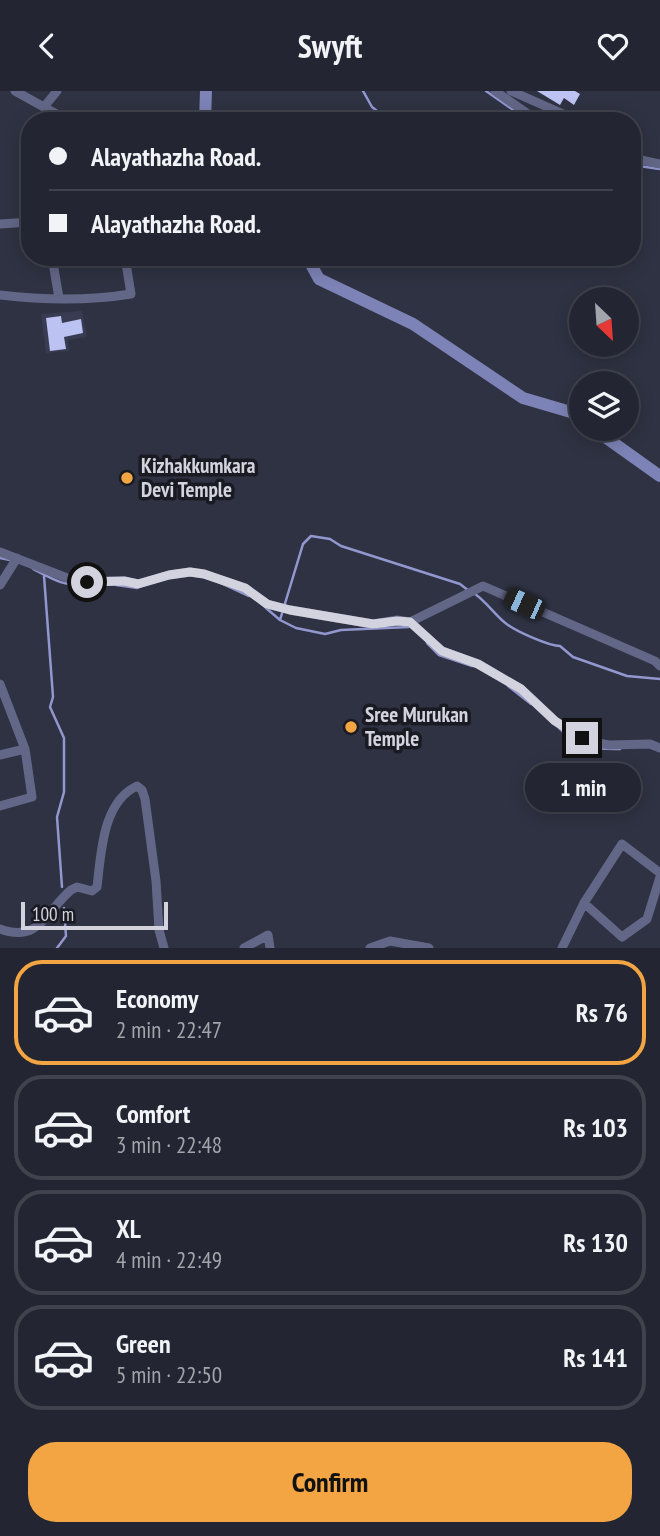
<!DOCTYPE html>
<html lang="en">
<head>
<meta charset="utf-8">
<style>
	body { margin:0; font-family:"PT Sans Narrow",sans-serif; background:#2f323e; color:#f1f3f6; height:100vh; display:flex; flex-direction:column; font-size:26px; white-space:nowrap }
	* { box-sizing:border-box; margin:0 }
	p { font-size:23px; color:#a3a5ac }
	.icon { flex:none; width:38px; height:38px; fill:none; stroke:currentColor; stroke-width:2; stroke-linecap:round; stroke-linejoin:round }
	.map { position:relative; height:857px; overflow:hidden }
	.side { display:flex; flex-direction:column; background:#232632; flex:1 }
	.side>* { flex:none }
	.top-card { position:absolute; left:21px; top:21px; width:620px; height:154px; border-radius:28px; box-shadow:0 4px 18px #0003,0 0 0 2px #40434d; display:grid; align-content:center; height:154px; padding:0 28px; background:#232632 }
	.needle { width:46px; rotate:155deg }
	.controls { position:absolute; left:569px; top:196px; display:grid; gap:14px }
	.controls a { display:grid; place-items:center; width:70px; height:70px; border-radius:50%; background:#232632; box-shadow:0 4px 18px #0003,0 0 0 2px #40434d; font-size:35px }
	.scale { position:absolute; left:21px; bottom:18px; width:147px; box-sizing:border-box; padding-left:7px; border:4px solid #d2d3de; border-top:0; font-size:19px; line-height:24px; white-space:nowrap; color:#d2d3de; -webkit-text-stroke:5px #191a22; paint-order:stroke }
	.end { position:absolute; width:32px; height:32px; margin:-16px; border:9px solid #d2d3de; background:#111; box-shadow:0 0 0 4px #111 }
	.from { border-radius:50% }
	.bubble { position:absolute; height:49px; border-radius:24px; background:#232632; box-shadow:0 4px 18px #0003,0 0 0 2px #40434d; font-size:23px; font-weight:800; line-height:49px; text-align:center }
	.car { position:absolute; width:21px; height:42px; margin:-21px -10px; border-radius:9px; box-shadow:0 0 5px 2px #0007; background:linear-gradient(#222 24%,#8ab4d8 0 40%,#222 0 76%,#8ab4d8 0 86%,#222 0) }
	.top-card b { display:flex; align-items:center; gap:24px; height:66px; font-size:26px }
	.top-card b+b { border-top:2px solid #40434d }
	.top-card i { width:18px; height:18px; background:#f1f3f6 }
	ul { padding:12px 0 0; list-style:none }
	li { display:flex; align-items:center; gap:21px; height:105px; margin:0 14px 10px; padding:0 14px; border:4px solid #40434d; border-radius:28px }
	li div { flex:1 }
	li b { display:block; font-size:26px }
	li em { font-style:normal; font-weight:800 }
	li.current { border-color:#f2a542 }
	li>.icon { width:63px; height:63px; stroke-width:1.5 }
	.action { display:flex; gap:14px; margin-top:auto; padding:14px 28px }
	.action a { flex:1; height:80px; border-radius:28px; background:#f2a542; color:#111; font-size:28px; font-weight:800; line-height:80px; text-align:center }
	header { display:flex; justify-content:space-between; align-items:center; height:91px; padding:0 28px; background:#232632; font-size:32px; font-weight:800 }
	.map>svg:first-child { display:block }
</style>
</head>
<body>
<header><svg class="icon" aria-label="back" viewBox="0 0 24 24"><path d="M15 5l-7 7 7 7"/></svg>Swyft<svg class="icon" aria-label="heart" viewBox="0 0 24 24"><path d="M12 20l-8-8c-3-5 5-10 8-4 3-6 11-1 8 4z"/></svg></header>
<div class="map">
<svg width="660" height="857" viewBox="0 0 660 857">
	<rect width="100%" height="100%" fill="#2f3242"/>
	<path fill="#383b52" d="M82,220L87,246L68,249L69,260L46,262L41,223Z"/>
	<g fill="none" stroke-linecap="round" stroke-linejoin="round">
		<path stroke="#9297cf" stroke-width="2.5" d="M363,0L372,16L390,30
			M486,0L529,30
			M632,74L660,78
			M0,467L10,469
			M33,478C51,487 64,496 85,494
			M44,485L53,606L50,616L64,647V701L57,726L62,796
			M221,492L249,505
			M116,494L137,497
			M475,503C488,512 497,527 508,534C518,541 549,555 560,555L573,566L627,585L660,588
			M266,517L280,529L296,537L325,543L341,539L409,536
			M280,529L303,453L311,445L330,448L341,455L460,493L469,500
			M427,552L439,564L472,575
			M508,595L531,613
			M557,635C575,655 594,659 620,658
			M57,857L66,845L64,817"/>
	</g>
	<path fill="#bcc2f2" d="M537,0H575L580,3L574,14L564,7L560,14Z
		M61,225L62,232L81,228L83,242L64,246L66,258L50,260L46,227Z"/>
	<g fill="none" stroke-linecap="round" stroke-linejoin="round">
		<path stroke="#636787" stroke-width="9" d="M15,0L69,30
			M495,0L538,30
			M511,0L579,30
			M44,16L57,0
			M632,67L660,73
			M0,133L30,131
			M52,166L59,207
			M0,204C42,209 88,210 131,203L125,166
			M0,461L75,490H124L138,493L169,484L190,481L204,483L245,497L267,513L290,519L373,533L397,529L410,531L442,560L478,573L521,598L555,630L587,650L609,654L650,653L660,657
			M0,494L17,467
			M410,531L483,495L655,570L660,575
			M0,593L25,658L32,706L0,715
			M0,664L25,658
			M584,812L622,846L647,828L660,786
			M0,838C40,852 45,821 71,799L77,796L92,800L97,796C101,764 102,711 137,695L142,699L145,708L156,790L159,839L164,857
			M244,857L268,844L270,857
			M370,857L390,850L429,857
			M562,857L584,812L622,753L660,782"/>
		<path stroke="#7d83b6" stroke-width="12" d="M205,30L206,0
			M307,166L319,188L413,233L523,307L574,322L581,327
			M594,338L660,385"/>
	</g>
	<g fill="none" stroke-linecap="round" stroke-linejoin="round">
		<path stroke="#d2d3de" stroke-width="9" d="M87,491L124,490L138,493L169,484L190,481L204,483L245,497L267,513L290,519L373,533L397,530L410,531L442,560L478,573L521,598L555,630L582,647"/>
	</g>
	<g fill="#f2a542" stroke="#191a22" stroke-width="2.5">
		<circle cx="127" cy="387" r="7"/>
		<circle cx="351" cy="636" r="7"/>
	</g>
	<g text-anchor="middle" stroke-width="7" stroke-linejoin="round" paint-order="stroke">
		<g font-size="21" font-weight="bold" fill="#d2d3de" stroke="#191a22" text-anchor="start">
			<text x="141" y="382">Kizhakkumkara<tspan x="141" dy="24">Devi Temple</tspan></text>
			<text x="365" y="631">Sree Murukan<tspan x="365" dy="24">Temple</tspan></text>
		</g>
	</g>
</svg>
<div class="controls">
<a><svg class="needle" viewBox="-14 -14 28 28"><path d="M0-13l5 13h-10z" fill="#e53935"/><path d="M0 13l5-13h-10z" fill="#a3a5ac"/></svg></a>
<a><svg class="icon" aria-label="layers" viewBox="0 0 24 24"><path d="M12 4l9 5-9 5-9-5zM3 14l9 5 9-5"/></svg></a>
</div>
<div class="scale">100 m</div>
<i class="end from" style="left:87px;top:491px"></i>
<i class="end" style="left:582px;top:647px"></i>
<div class="bubble" style="left:525px;top:672px;width:116px">1 min</div>
<i class="car" style="left:524px;top:513px;rotate:294deg"></i>
<div class="top-card">
<b><i class="from"></i>Alayathazha Road.</b>
<b><i></i>Alayathazha Road.</b>
</div>
</div>
<section class="side">
<ul>
<li class="current"><svg class="icon" aria-label="car" viewBox="0 0 24 24"><path d="M5 17H2v-5l4-1 3-4h7l3 4 3 1v5h-3M9 17h6M6 11h13"/><circle cx="7" cy="17" r="2"/><circle cx="17" cy="17" r="2"/></svg><div><b>Economy</b><p>2 min · 22:47</p></div><em>Rs 76</em></li>
<li><svg class="icon" aria-label="car" viewBox="0 0 24 24"><path d="M5 17H2v-5l4-1 3-4h7l3 4 3 1v5h-3M9 17h6M6 11h13"/><circle cx="7" cy="17" r="2"/><circle cx="17" cy="17" r="2"/></svg><div><b>Comfort</b><p>3 min · 22:48</p></div><em>Rs 103</em></li>
<li><svg class="icon" aria-label="car" viewBox="0 0 24 24"><path d="M5 17H2v-5l4-1 3-4h7l3 4 3 1v5h-3M9 17h6M6 11h13"/><circle cx="7" cy="17" r="2"/><circle cx="17" cy="17" r="2"/></svg><div><b>XL</b><p>4 min · 22:49</p></div><em>Rs 130</em></li>
<li><svg class="icon" aria-label="car" viewBox="0 0 24 24"><path d="M5 17H2v-5l4-1 3-4h7l3 4 3 1v5h-3M9 17h6M6 11h13"/><circle cx="7" cy="17" r="2"/><circle cx="17" cy="17" r="2"/></svg><div><b>Green</b><p>5 min · 22:50</p></div><em>Rs 141</em></li>
</ul>
<div class="action"><a>Confirm</a></div>
</section>
</body>
</html>
